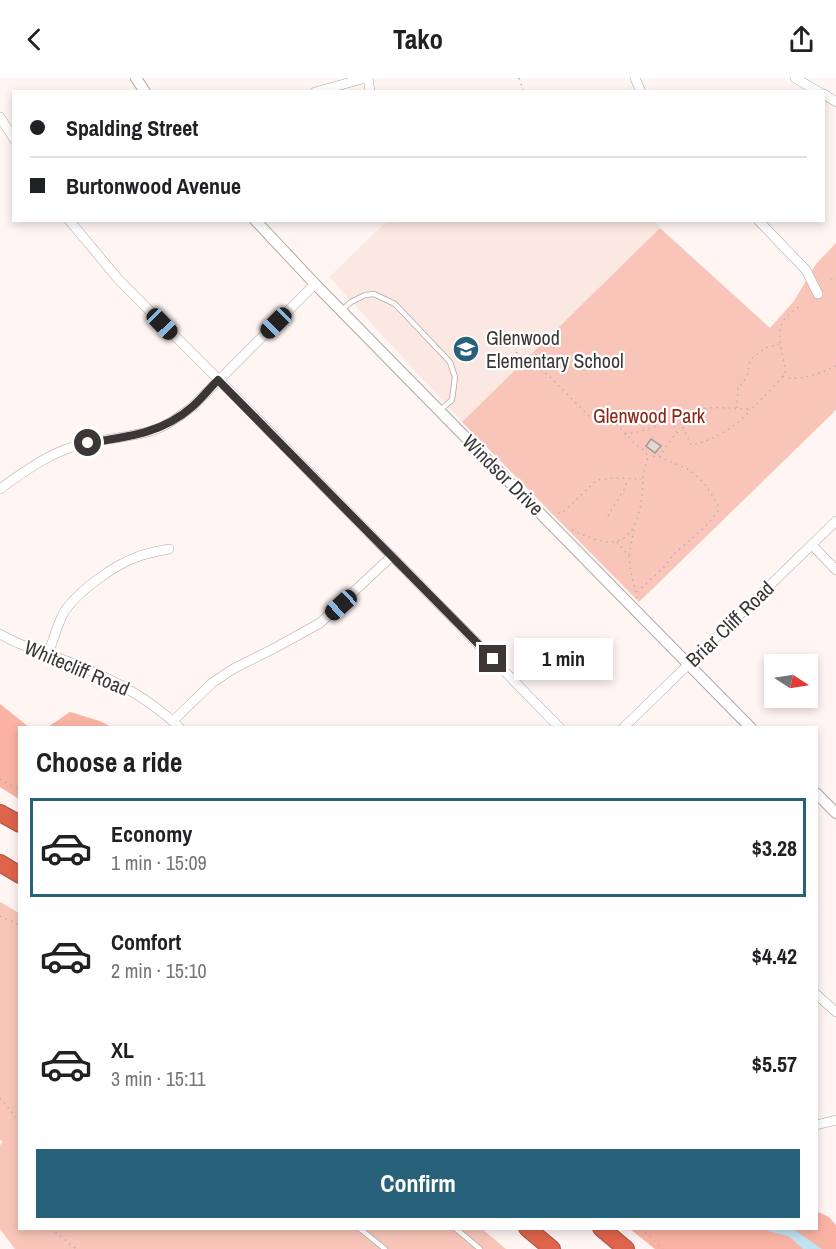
<!DOCTYPE html>
<html lang="en">
<head>
<meta charset="utf-8">
<style>
	body { margin:0; font-family:"Archivo Narrow",sans-serif; background:#f2f2f2; color:#202124; height:100vh; display:flex; flex-direction:column; font-size:22px; white-space:nowrap }
	* { box-sizing:border-box; margin:0 }
	p { font-size:20px; color:#757577 }
	.icon { flex:none; width:33px; height:33px; fill:none; stroke:currentColor; stroke-width:2; stroke-linecap:round; stroke-linejoin:round }
	.map { position:relative; flex:1; overflow:hidden }
	.sheet { position:absolute; left:18px; top:648px; width:800px; height:504px; display:flex; flex-direction:column; background:#fff; border-radius:0px; box-shadow:0 3px 9px #0003 }
	.sheet>* { flex:none }
	.hud { position:absolute; left:12px; top:12px; width:813px; height:132px; border-radius:0px; box-shadow:0 3px 9px #0003; display:grid; align-content:center; height:132px; padding:0 18px; background:#fff }
	.needle { width:39px; rotate:102deg }
	.buttons { position:absolute; left:764px; top:576px; display:grid; gap:12px }
	.buttons a { display:grid; place-items:center; width:54px; height:54px; border-radius:0px; background:#fff; box-shadow:0 3px 9px #0003; font-size:30px }
	.end { position:absolute; width:27px; height:27px; margin:-14px; border:8px solid #3c3736; background:#fff; box-shadow:0 0 0 3px #fff }
	.from { border-radius:50% }
	.bubble { position:absolute; height:42px; border-radius:0px; background:#fff; box-shadow:0 3px 9px #0003; font-size:20px; font-weight:700; line-height:42px; text-align:center }
	.car { position:absolute; width:18px; height:36px; margin:-18px -9px; border-radius:8px; box-shadow:0 0 4px 2px #0007; background:linear-gradient(#222 24%,#8ab4d8 0 40%,#222 0 76%,#8ab4d8 0 86%,#222 0) }
	.hud b { display:flex; align-items:center; gap:21px; height:57px; font-size:22px }
	.hud b+b { border-top:2px solid #e0e0e0 }
	.hud i { width:15px; height:15px; background:#202124 }
	ul { padding:0; list-style:none }
	li { display:flex; align-items:center; gap:18px; height:99px; margin:0 12px 9px; padding:0 6px; border:3px solid transparent; border-radius:0px }
	li div { flex:1 }
	li b { display:block; font-size:22px }
	li em { font-style:normal; font-weight:700 }
	li.selected { border-color:#27617a }
	li>.icon { width:54px; height:54px; stroke-width:1.5 }
	h2 { padding:0 18px; font-size:27px; line-height:72px }
	.action { display:flex; gap:12px; margin-top:auto; padding:12px 18px }
	.action a { flex:1; height:69px; border-radius:0px; background:#27617a; color:#fff; font-size:24px; font-weight:700; line-height:69px; text-align:center }
	header { display:flex; justify-content:space-between; align-items:center; height:78px; padding:0 18px; background:#fff; font-size:27px; font-weight:700 }
	.map>svg:first-child { display:block }
</style>
</head>
<body>
<header><svg class="icon" aria-label="back" viewBox="0 0 24 24"><path d="M15 5l-7 7 7 7"/></svg>Tako<svg class="icon" aria-label="share" viewBox="0 0 24 24"><path d="M12 15V3M7 8l5-5 5 5M5 13v7h14v-7"/></svg></header>
<div class="map">
<svg width="836" height="1171" viewBox="0 0 836 1171">
	<rect width="100%" height="100%" fill="#fff6f4"/>
	<path fill="#fbe8e3" d="M654,142L660,150L462,344L329,199L387,143Z"/>
	<path fill="#f9c5b9" d="M660,150L770,250L794,223L816,186L836,165V332L639,524L462,344Z
		M0,824L19,835L20,1150H481L506,1171H15L0,1151V1067L3,1064L0,1061Z"/>
	<path fill="#fab3a3" d="M0,626L29,649L20,650L19,721L0,709Z
		M70,634L100,643L111,649H48Z
		M816,1133L829,1139L836,1147V1171H655L630,1151L816,1150Z"/>
	<path fill="#c0e3f4" d="M762,1151H793L822,1171H803L790,1159Z"/>
	<path fill="#e2d7d4" stroke="#a19694" stroke-width="1.5" d="M651,361L661,368L655,375L646,368Z"/>
	<g fill="none" stroke-linecap="round" stroke-linejoin="round">
		<defs>
			<path id="service" d="M342,232L351,224L365,217L374,216L395,226L450,284L455,299L452,322L440,332
				M359,1150L385,1171
				M455,1150L480,1171"/>
			<path id="minor" d="M368,0L370,14
				M635,0L641,14
				M795,0L819,14
				M315,14L366,0
				M824,16L836,24
				M0,39L14,61
				M69,142L119,202L230,313L560,650
				M758,142L806,192L818,216
				M0,411C22,395 45,378 72,369C99,360 129,361 157,351C170,346 181,337 192,329L315,206
				M812,467L836,492
				M0,556C17,567 37,572 56,579C102,596 144,615 180,650
				M48,576C53,563 57,548 63,536C75,515 114,487 137,479C147,475 158,473 169,471
				M173,643L212,605L233,591L273,571L320,545L392,478
				M623,650L836,443
				M816,916L836,934
				M816,1047L836,1042"/>
			<path id="tertiary" d="M136,0L145,14
				M255,142L315,206L751,650
				M816,715L836,735"/>
			<path id="motorway" d="M0,735L20,746
				M0,785L20,797
				M527,1150L552,1171
				M601,1150L626,1171"/>
		</defs>
		<use href="#service" stroke="#b2a8a5" stroke-width="6"/>
		<use href="#minor" stroke="#b2a8a5" stroke-width="10"/>
		<use href="#tertiary" stroke="#b2a8a5" stroke-width="12"/>
		<use href="#motorway" stroke="#a65444" stroke-width="18"/>
		<path stroke="#b7b0ae" stroke-width="1.5" stroke-dasharray="1.5 4.5" stroke-linecap="butt" d="M519,0L524,14
			M830,201L836,199
			M516,274L549,298L589,338L603,332L634,365L645,373L648,379C646,386 643,394 643,402C642,432 636,476 594,461C587,458 580,456 572,452
			M783,298C797,305 823,294 836,288
			M737,330L738,310L747,299L750,282L765,270L779,266
			M678,338L691,367C712,363 734,350 749,334V331
			M672,342L676,354
			M625,356C652,354 674,336 700,331C716,328 732,331 748,331L754,329C760,322 783,301 785,294C786,288 783,281 782,275C777,250 779,242 800,228
			M659,379L675,356L683,352
			M558,435H562L597,402L614,400L642,401
			M608,438L625,410L627,401
			M617,464L629,478L631,495L637,520
			M629,477L634,452
			M637,514L664,489L673,477L705,449L718,433V428L717,425L705,406L690,392L658,378L649,379
			M0,701L11,708L20,711
			M0,838L20,847
			M0,1020L20,1044
			M51,1150L76,1171
			M641,1150L663,1171"/>
		<use href="#service" stroke="#fff" stroke-width="4.5"/>
		<use href="#minor" stroke="#fff" stroke-width="9"/>
		<use href="#tertiary" stroke="#fff" stroke-width="10"/>
		<use href="#motorway" stroke="#df644c" stroke-width="16"/>
	</g>
	<g fill="none" stroke-linecap="round" stroke-linejoin="round">
		<path stroke="#3c3736" stroke-width="8" d="M88,365C126,359 161,356 192,329C201,321 209,311 218,302L493,581"/>
	</g>
	<defs>
		<symbol id="school-disc" viewBox="-11 -11 22 22"><circle r="9.5" fill="#27617a" stroke="#fff"/><path d="M0-5L7-2L0 1L-7-2ZM-4 1L0 2.5L4 1V4Q0 6-4 4Z" fill="#fff"/></symbol>
	</defs>
	<g fill-rule="evenodd">
		<use href="#school-disc" x="451" y="256" width="30" height="30"/>
	</g>
	<g text-anchor="middle" stroke-width="4.5" stroke-linejoin="round" paint-order="stroke">
		<g font-size="20" fill="#3c3736" stroke="#fff" text-anchor="start">
			<text x="486" y="267">Glenwood<tspan x="486" dy="23">Elementary School</tspan></text>
		</g>
		<g font-size="20" fill="#8a2613" stroke="#fff">
			<text x="649" y="345">Glenwood Park</text>
		</g>
		<g font-size="20" fill="#3c3736" stroke="#fff">
			<text transform="translate(503 397) rotate(45)" y="7">Windsor Drive</text>
			<text transform="translate(730 546) rotate(-44)" y="7">Briar Cliff Road</text>
			<text transform="translate(77 590) rotate(23)" y="7">Whitecliff Road</text>
		</g>
	</g>
</svg>
<div class="buttons">
<a><svg class="needle" viewBox="-14 -14 28 28"><path d="M0-13l5 13h-10z" fill="#e53935"/><path d="M0 13l5-13h-10z" fill="#757577"/></svg></a>
</div>
<i class="end from" style="left:88px;top:365px"></i>
<i class="end" style="left:493px;top:581px"></i>
<div class="bubble" style="left:514px;top:560px;width:99px">1 min</div>
<i class="car" style="left:276px;top:245px;rotate:225deg"></i>
<i class="car" style="left:162px;top:246px;rotate:136deg"></i>
<i class="car" style="left:341px;top:527px;rotate:228deg"></i>
<div class="hud">
<b><i class="from"></i>Spalding Street</b>
<b><i></i>Burtonwood Avenue</b>
</div>
<section class="sheet">
<h2>Choose a ride</h2>
<ul>
<li class="selected"><svg class="icon" aria-label="car" viewBox="0 0 24 24"><path d="M5 17H2v-5l4-1 3-4h7l3 4 3 1v5h-3M9 17h6M6 11h13"/><circle cx="7" cy="17" r="2"/><circle cx="17" cy="17" r="2"/></svg><div><b>Economy</b><p>1 min · 15:09</p></div><em>$3.28</em></li>
<li><svg class="icon" aria-label="car" viewBox="0 0 24 24"><path d="M5 17H2v-5l4-1 3-4h7l3 4 3 1v5h-3M9 17h6M6 11h13"/><circle cx="7" cy="17" r="2"/><circle cx="17" cy="17" r="2"/></svg><div><b>Comfort</b><p>2 min · 15:10</p></div><em>$4.42</em></li>
<li><svg class="icon" aria-label="car" viewBox="0 0 24 24"><path d="M5 17H2v-5l4-1 3-4h7l3 4 3 1v5h-3M9 17h6M6 11h13"/><circle cx="7" cy="17" r="2"/><circle cx="17" cy="17" r="2"/></svg><div><b>XL</b><p>3 min · 15:11</p></div><em>$5.57</em></li>
</ul>
<div class="action"><a>Confirm</a></div>
</section>
</div>
</body>
</html>
